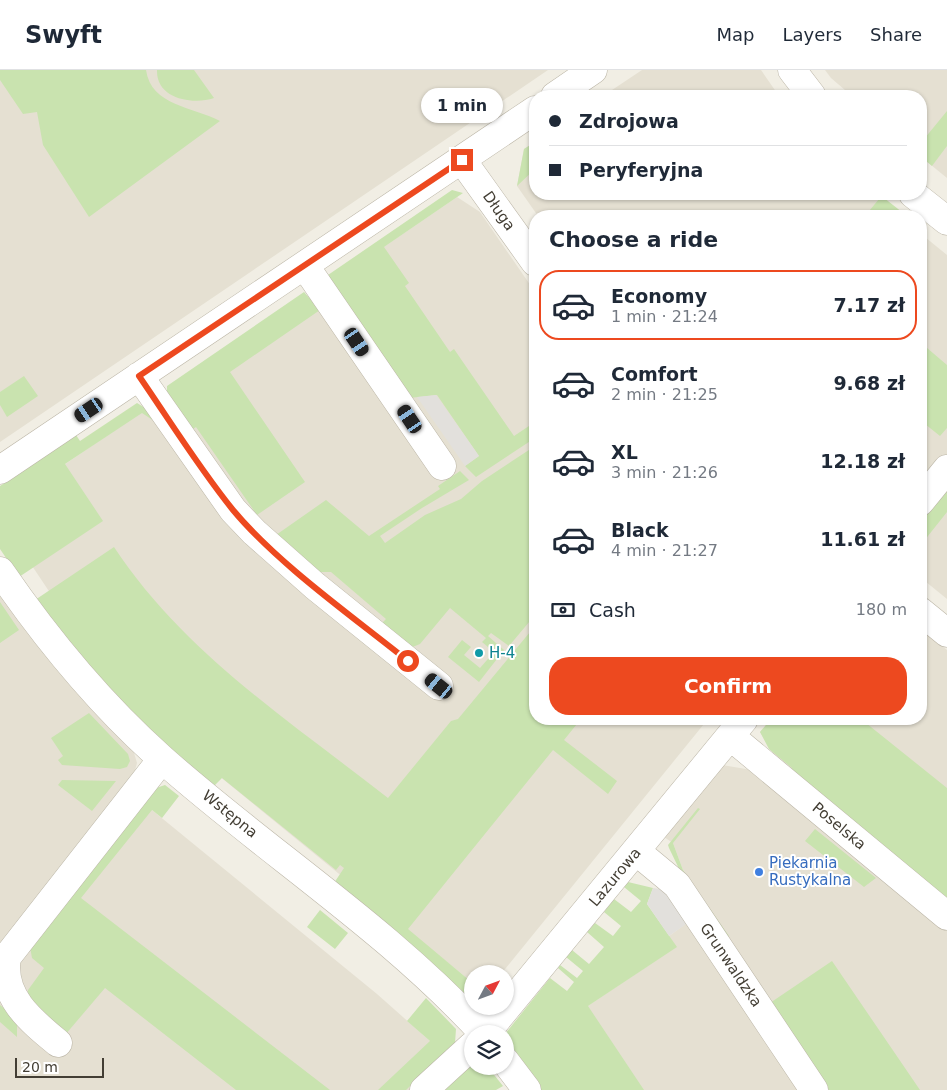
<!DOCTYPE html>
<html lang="en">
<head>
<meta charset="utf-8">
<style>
	body { margin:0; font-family:"DejaVu Sans",sans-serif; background:#f2f2f3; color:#1f2937; height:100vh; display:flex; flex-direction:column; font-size:19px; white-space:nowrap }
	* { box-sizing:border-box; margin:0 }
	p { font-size:16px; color:#747a83 }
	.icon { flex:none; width:28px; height:28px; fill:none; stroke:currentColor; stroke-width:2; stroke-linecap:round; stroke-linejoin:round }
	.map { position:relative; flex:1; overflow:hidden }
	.side { position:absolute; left:529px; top:140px; width:398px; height:515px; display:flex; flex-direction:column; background:#fff; border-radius:20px; box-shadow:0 1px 4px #0004 }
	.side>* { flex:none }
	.hud { position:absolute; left:529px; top:20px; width:398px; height:110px; border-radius:20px; box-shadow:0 1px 4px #0004; display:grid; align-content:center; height:110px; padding:0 20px; background:#fff }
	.needle { width:32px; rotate:49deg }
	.tools { position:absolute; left:464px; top:895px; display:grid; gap:10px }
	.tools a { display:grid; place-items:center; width:50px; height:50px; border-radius:50%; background:#fff; box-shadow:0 1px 4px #0004; font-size:25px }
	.scale { position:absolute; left:15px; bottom:12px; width:89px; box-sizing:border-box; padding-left:5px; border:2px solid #433e34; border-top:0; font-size:14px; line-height:18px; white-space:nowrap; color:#433e34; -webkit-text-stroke:4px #fff; paint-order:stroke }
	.end { position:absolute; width:22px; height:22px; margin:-11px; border:6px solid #ed491f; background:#fff; box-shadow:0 0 0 2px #fff }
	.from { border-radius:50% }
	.bubble { position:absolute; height:35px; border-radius:18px; background:#fff; box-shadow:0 1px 4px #0004; font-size:16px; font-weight:700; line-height:35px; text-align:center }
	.car { position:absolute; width:15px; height:30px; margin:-15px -8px; border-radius:6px; box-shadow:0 0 4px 1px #0007; background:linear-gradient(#222 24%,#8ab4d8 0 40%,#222 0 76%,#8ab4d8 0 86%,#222 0) }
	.hud b { display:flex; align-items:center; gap:18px; height:48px; font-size:19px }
	.hud b+b { border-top:1px solid #e0e1e3 }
	.hud i { width:12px; height:12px; background:#1f2937 }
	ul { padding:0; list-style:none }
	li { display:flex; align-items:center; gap:15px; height:70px; margin:0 10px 8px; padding:0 10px; border:2px solid transparent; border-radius:20px }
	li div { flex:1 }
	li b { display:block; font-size:19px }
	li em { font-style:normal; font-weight:700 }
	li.on { border-color:#ed491f }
	li>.icon { width:45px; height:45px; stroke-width:1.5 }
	h2 { padding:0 20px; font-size:22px; line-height:60px }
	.pay { display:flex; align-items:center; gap:12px; height:55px; padding:0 20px; font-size:19px }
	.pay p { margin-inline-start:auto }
	.primary-button { display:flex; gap:10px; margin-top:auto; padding:10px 20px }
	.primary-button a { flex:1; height:58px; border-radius:20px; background:#ed491f; color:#fff; font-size:20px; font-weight:700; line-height:58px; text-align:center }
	header { display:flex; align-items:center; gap:30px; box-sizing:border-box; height:70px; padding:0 25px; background:#fff; border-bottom:1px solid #e0e1e3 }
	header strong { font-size:24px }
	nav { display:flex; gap:28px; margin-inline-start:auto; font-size:18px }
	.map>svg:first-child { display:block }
</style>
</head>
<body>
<header>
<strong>Swyft</strong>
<nav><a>Map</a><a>Layers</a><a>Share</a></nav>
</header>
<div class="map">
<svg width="947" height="1020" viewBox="0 0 947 1020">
	<rect width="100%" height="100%" fill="#f1eee4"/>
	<path fill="#e5e0d2" d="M0,0H548L0,372Z
		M642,0H761L779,26H603Z
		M825,0H947V108L920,86V26H852L831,8Z
		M535,72V124H872L899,146H538L517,116L524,79Z
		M457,127L480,142L535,222V649H708L501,904H472V910H469L213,701L81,569L4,454L14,429Z
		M920,163L947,185V529L920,507Z
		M0,520L132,676L137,693L134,704L125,718L377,924L430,971L479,1020H0Z
		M920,558L947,580V1020H560L552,960L676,877L669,866L709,837L683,800L673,773L664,767L722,695L758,701L773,683L760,662L771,649H920Z"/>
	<path fill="#c9e3af" d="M0,0H146C151,36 194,37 220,51L89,147L43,75L37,42L23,44L0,10Z
		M157,0H194L214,28C193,35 156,29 157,0Z
		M947,41V76L932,96L920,86V74Z
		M535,72V99L517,116L524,79Z
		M452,120L463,123L384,177L409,213L405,216L450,282L454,279L514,366L535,352V368L476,407L465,396L479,386L437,325L409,328L328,211V205Z
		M872,124H879L907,146H899L894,142L890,146H865L879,129Z
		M304,222L320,240L230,302L305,412L257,445L196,357L190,361L167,323V316Z
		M920,272L947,295V358L940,366L920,350Z
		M24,306L38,326L7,347L0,335V322Z
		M137,333L147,339L154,351L142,343L65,394L103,451L19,507L0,479V416L76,365L80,371Z
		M535,376V545L509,576L491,563L488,566L504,580L479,612L448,587L462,570L471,577L464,585L480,598L494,582L482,572L486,568L450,538L420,574L410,578L380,555L386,549L331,502H320L276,465L326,430L369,466L440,419L438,416L460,401L469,410L422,438L380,466L385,473L425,445L461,429L482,411Z
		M947,419V442L920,476V452Z
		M114,477C183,582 291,652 388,728L451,651L458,649L535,556V649H581L564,670L617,711L608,724L553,680L408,859L469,910H472V932L466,929L334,813L344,798L340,795L336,800L222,708L213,717L117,631L35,530Z
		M0,532L19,560L0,573Z
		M89,643L128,684L130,691L127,697L120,699L62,695L58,690L63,686L51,668Z
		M771,649H861L947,718V828L790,701L792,698L769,679L760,662Z
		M62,710L116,711L92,741L58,715Z
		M165,715L179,726L162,748L152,740L81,828L330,1020H236L105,918L65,965L27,930L28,920L44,898L32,888L30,877L156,718Z
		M698,738L700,739L673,773L683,800L729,866L725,868L683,807L669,778L668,775Z
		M815,759L876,808L864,817L805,771Z
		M628,812L653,818L647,834L677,877L588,936L644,1020H541L510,981L506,974L505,964L550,908L567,921L574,912L558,898L560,895L577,908L583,901L566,887L572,880L589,894L604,877L587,862L595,853L613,866L621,856L604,842L614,829L631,842L641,831L624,817Z
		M320,840L348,863L335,879L307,857Z
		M832,891L920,1020H829L770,933Z
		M426,928L456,959L455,973L406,1020H378L430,971L407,951Z
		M0,935L17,949V967L0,952Z
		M472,990V996H487L503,1016L496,1020H438Z"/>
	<path fill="#e2e0dc" d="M436,325L479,386L465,396L417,327Z
		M653,818L667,820L689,852L669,866L647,834Z"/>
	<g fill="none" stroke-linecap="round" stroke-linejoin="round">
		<defs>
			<path id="minor" d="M792,0L812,26
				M555,26L593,0
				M462,90L535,192
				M913,124L947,151
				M305,196L442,396
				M139,306L233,440L254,462L315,516L439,616
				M0,400L535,40
				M920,432L947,399
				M0,501C48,571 99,633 162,689C268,783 388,859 484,964
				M920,541L947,563
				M730,666L947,846
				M636,781L677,815L814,1020
				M485,964L744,649
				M58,973C31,951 0,926 7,887L162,689
				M505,991L527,1020
				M424,1020L472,976"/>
		</defs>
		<use href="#minor" stroke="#bcb6a7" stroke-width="29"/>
		<use href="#minor" stroke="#fff" stroke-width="28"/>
	</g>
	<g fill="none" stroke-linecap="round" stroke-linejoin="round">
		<path stroke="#ed491f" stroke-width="6" d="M408,591C352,546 278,494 233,440C199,398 170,351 139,306L462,90"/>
	</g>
	<circle fill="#0f9aa8" stroke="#fff" stroke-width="2" cx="479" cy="583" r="5"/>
	<circle fill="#3f7fe0" stroke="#fff" stroke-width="2" cx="759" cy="802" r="5"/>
	<g text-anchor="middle" stroke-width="4" stroke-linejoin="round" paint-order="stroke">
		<g font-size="15" fill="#433e34" stroke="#fff">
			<text transform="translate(499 141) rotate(55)" y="5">Długa</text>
			<text transform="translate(230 744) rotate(39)" y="5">Wstępna</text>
			<text transform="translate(839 756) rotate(40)" y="5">Poselska</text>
			<text transform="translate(615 807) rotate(-50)" y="5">Lazurowa</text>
			<text transform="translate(731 895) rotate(56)" y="5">Grunwaldzka</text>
		</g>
		<g font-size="15" fill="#0d838f" stroke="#fff" text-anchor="start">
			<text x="489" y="588">H-4</text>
		</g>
		<g font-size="15" fill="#366cbe" stroke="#fff" text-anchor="start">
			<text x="769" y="798">Piekarnia<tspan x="769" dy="17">Rustykalna</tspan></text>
		</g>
	</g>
</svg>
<div class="tools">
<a><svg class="needle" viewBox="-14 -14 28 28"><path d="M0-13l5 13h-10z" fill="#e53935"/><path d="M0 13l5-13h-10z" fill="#747a83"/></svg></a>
<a><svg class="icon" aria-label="layers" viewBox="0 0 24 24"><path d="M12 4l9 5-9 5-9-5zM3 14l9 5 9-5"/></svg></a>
</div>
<div class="scale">20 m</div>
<i class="end from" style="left:408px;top:591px"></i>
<i class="end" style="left:462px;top:90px"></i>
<div class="bubble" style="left:421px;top:18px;width:82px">1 min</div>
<i class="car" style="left:357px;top:272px;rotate:146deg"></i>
<i class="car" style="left:89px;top:340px;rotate:236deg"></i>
<i class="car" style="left:410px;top:349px;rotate:326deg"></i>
<i class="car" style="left:439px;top:616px;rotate:309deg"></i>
<div class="hud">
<b><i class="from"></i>Zdrojowa</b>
<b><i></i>Peryferyjna</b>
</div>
<section class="side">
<h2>Choose a ride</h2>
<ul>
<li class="on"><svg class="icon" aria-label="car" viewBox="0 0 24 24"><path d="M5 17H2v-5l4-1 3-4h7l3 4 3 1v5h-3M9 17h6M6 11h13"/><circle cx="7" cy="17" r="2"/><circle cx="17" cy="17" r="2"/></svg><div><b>Economy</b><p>1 min · 21:24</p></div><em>7.17 zł</em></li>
<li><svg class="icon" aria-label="car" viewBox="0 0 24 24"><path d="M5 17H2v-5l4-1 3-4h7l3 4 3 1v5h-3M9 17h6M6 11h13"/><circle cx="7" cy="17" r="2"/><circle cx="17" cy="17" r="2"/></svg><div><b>Comfort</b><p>2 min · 21:25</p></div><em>9.68 zł</em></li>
<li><svg class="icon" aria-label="car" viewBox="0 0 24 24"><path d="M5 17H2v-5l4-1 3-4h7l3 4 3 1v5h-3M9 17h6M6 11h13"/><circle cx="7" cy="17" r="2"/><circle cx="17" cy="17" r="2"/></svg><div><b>XL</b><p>3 min · 21:26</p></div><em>12.18 zł</em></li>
<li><svg class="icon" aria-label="car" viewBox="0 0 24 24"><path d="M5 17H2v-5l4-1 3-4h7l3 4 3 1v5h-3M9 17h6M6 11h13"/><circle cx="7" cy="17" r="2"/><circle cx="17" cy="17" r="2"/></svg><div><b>Black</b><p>4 min · 21:27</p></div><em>11.61 zł</em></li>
</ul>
<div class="pay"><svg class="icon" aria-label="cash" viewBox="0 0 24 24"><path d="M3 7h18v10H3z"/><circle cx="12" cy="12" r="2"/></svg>Cash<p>180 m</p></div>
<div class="primary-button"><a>Confirm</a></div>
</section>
</div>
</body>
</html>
